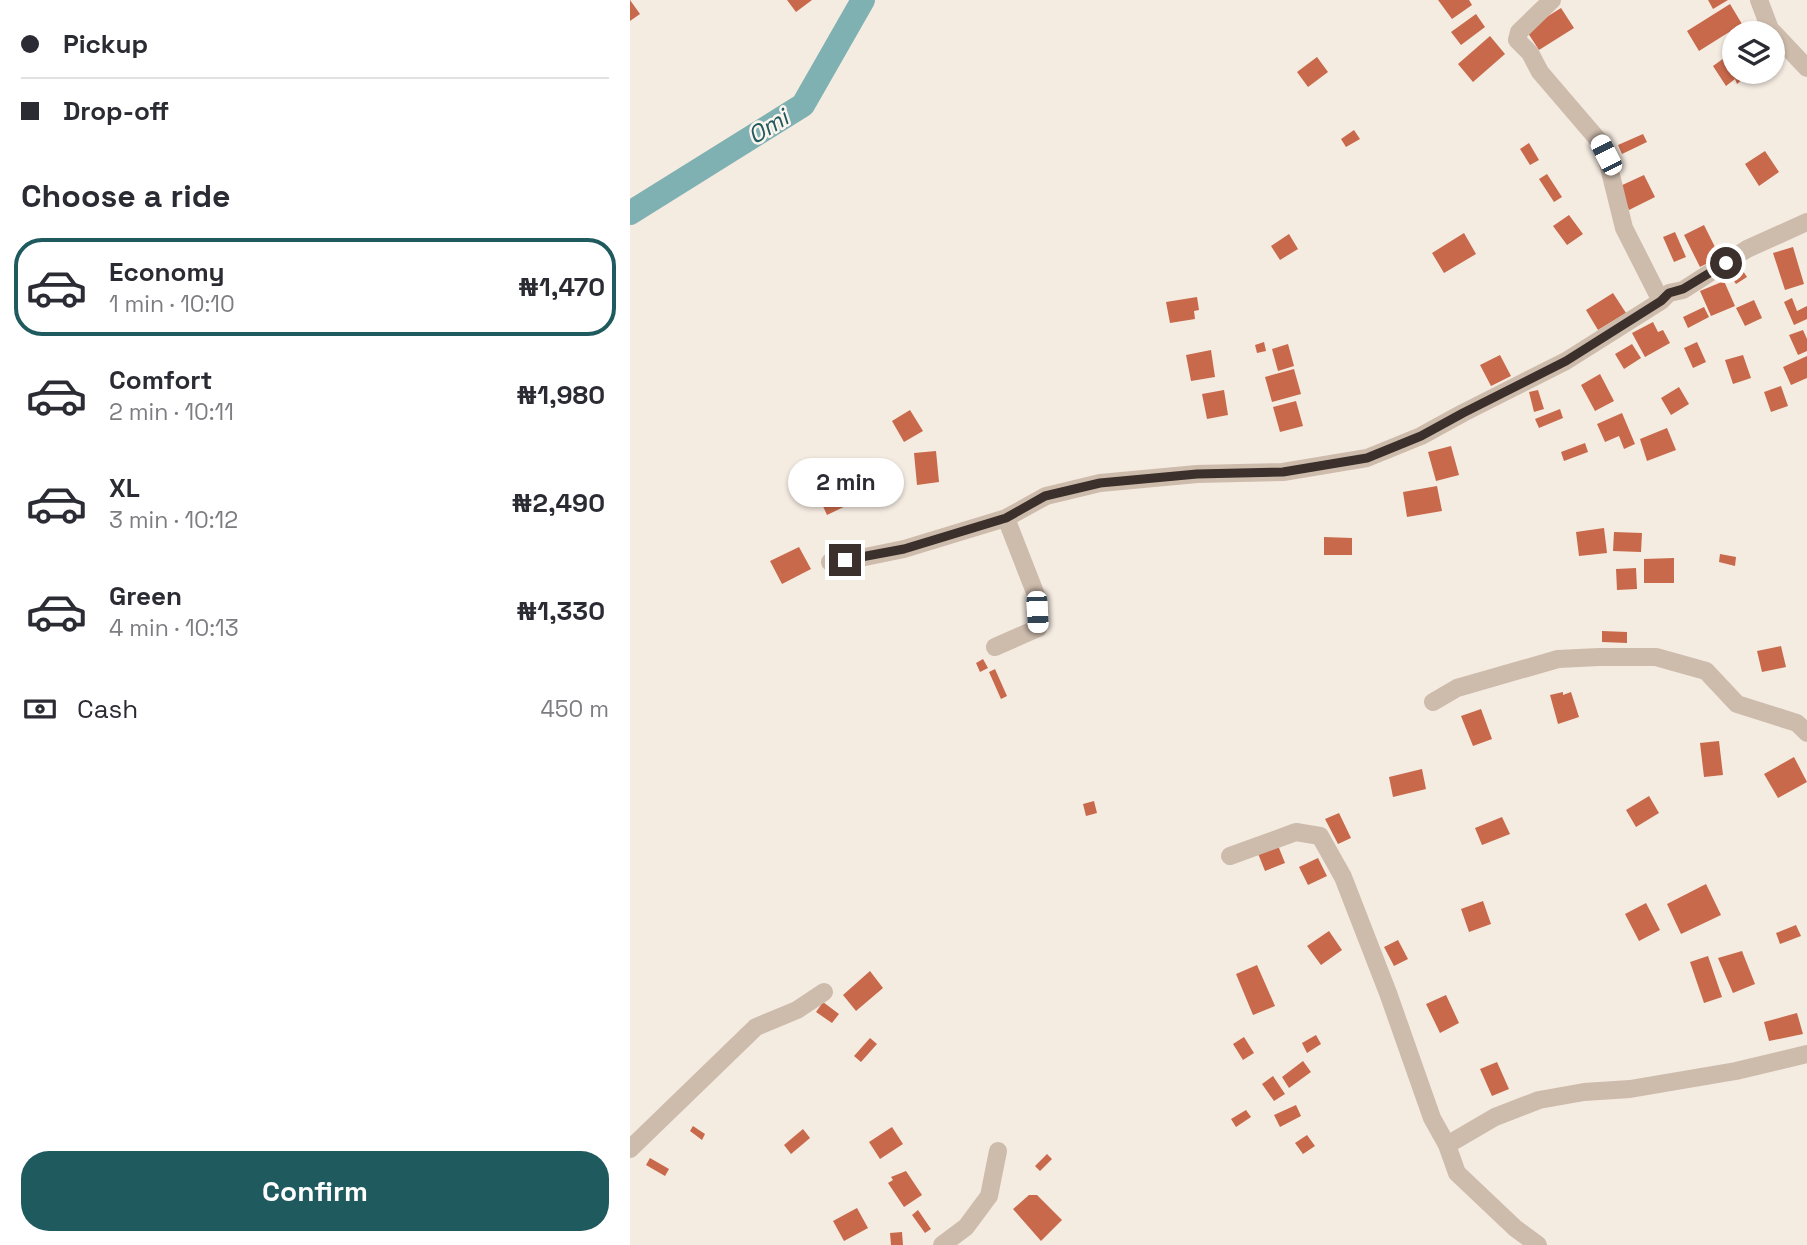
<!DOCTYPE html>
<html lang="en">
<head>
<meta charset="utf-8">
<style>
	body { margin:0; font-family:"Space Grotesk",sans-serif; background:#f2f2f3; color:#2b2b33; height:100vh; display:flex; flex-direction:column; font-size:26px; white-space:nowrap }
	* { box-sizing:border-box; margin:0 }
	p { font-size:23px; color:#7c7c81 }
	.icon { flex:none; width:38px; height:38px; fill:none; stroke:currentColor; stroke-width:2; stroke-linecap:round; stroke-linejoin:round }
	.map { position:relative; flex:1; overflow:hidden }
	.details { display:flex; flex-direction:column; background:#fff; width:630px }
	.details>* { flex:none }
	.guide { display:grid; align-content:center; height:154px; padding:0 21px; background:#fff }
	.controls { position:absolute; left:1092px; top:21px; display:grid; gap:14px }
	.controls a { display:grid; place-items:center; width:63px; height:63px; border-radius:50%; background:#fff; box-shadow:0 2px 5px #0004; font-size:35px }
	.end { position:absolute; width:32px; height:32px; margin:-16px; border:9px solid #3b302b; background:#fff; box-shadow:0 0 0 4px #fff }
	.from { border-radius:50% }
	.bubble { position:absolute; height:49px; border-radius:24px; background:#fff; box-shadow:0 2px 5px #0004; font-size:23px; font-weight:600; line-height:49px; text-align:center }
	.car { position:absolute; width:21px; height:42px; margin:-21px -10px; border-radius:9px; box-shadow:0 0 5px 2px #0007; background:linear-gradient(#fff 24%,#345 0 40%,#fff 0 76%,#345 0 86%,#fff 0) }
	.guide b { display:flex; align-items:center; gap:24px; height:66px; font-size:26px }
	.guide b+b { border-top:2px solid #e1e1e2 }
	.guide i { width:18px; height:18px; background:#2b2b33 }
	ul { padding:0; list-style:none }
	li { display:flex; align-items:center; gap:21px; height:98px; margin:0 14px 10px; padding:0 7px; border:4px solid transparent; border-radius:28px }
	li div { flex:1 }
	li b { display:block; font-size:26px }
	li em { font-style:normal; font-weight:600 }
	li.selected { border-color:#1f5a5e }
	li>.icon { width:63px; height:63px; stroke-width:1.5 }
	h2 { padding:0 21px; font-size:32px; line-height:84px }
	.pay { display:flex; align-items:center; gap:18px; height:77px; padding:0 21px; font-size:26px }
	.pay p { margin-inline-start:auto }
	.button { display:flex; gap:14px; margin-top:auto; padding:14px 21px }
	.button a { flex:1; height:80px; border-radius:28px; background:#1f5a5e; color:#fff; font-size:28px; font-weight:600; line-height:80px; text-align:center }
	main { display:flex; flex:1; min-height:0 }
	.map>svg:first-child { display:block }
</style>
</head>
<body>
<main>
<section class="details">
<div class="guide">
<b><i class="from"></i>Pickup</b>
<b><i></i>Drop-off</b>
</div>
<h2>Choose a ride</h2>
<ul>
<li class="selected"><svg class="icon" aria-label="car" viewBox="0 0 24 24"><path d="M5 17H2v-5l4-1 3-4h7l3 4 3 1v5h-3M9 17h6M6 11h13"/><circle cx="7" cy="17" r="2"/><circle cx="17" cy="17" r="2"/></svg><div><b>Economy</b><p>1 min · 10:10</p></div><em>₦1,470</em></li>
<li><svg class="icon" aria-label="car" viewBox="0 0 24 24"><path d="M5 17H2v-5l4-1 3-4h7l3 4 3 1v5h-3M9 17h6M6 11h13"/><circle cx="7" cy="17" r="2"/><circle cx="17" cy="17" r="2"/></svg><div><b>Comfort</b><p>2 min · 10:11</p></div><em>₦1,980</em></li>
<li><svg class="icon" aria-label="car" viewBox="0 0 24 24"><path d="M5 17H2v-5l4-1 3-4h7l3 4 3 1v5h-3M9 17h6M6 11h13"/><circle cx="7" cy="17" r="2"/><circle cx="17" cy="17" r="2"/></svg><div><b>XL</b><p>3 min · 10:12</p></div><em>₦2,490</em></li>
<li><svg class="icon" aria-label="car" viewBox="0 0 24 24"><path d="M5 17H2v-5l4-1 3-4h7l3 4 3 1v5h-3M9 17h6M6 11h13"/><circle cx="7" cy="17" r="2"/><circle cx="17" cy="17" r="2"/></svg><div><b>Green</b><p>4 min · 10:13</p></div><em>₦1,330</em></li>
</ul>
<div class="pay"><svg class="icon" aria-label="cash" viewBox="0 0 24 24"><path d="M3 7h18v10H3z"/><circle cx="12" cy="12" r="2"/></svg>Cash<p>450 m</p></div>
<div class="button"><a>Confirm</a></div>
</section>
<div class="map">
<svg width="1177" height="1245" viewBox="0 0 1177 1245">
	<rect width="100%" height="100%" fill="#f4ebe1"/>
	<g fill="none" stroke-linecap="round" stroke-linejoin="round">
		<path stroke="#7fb0b2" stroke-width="24" d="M0,213L173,105L233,0"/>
	</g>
	<path fill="#c8694b" d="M0,0L10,14L0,21Z
		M157,0H182L166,12Z
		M808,0H839L842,5L822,19Z
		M1078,0H1098L1083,9Z
		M1100,4L1112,24L1069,51L1057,31Z
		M931,8L944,28L909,50L896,30Z
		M846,14L855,27L831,45L821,32Z
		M860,36L875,54L843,82L828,64Z
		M1101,53L1104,58V72H1114L1117,76L1107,84L1105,79L1096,86L1083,66Z
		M687,57L698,72L678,87L667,72Z
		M724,130L730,139L716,147L711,139Z
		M1013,134L1017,142L992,154L988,145Z
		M899,143L909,160L900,165L890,149Z
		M1135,151L1149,172L1129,186L1115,164Z
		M917,174L932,197L924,202L909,179Z
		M1014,175L1025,197L999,210L988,187Z
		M939,215L953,234L937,245L923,226Z
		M1074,225L1090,257L1070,267L1054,235Z
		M1045,232L1056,257L1044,262L1033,237Z
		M834,233L846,254L814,273L802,253Z
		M659,234L668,249L650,260L641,246Z
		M1163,247L1174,284L1155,290L1143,253Z
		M1111,268L1117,277L1106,284L1100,275Z
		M1094,281L1105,306L1081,316L1070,291Z
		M983,293L996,313L968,330L956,310Z
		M567,297L569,310L564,311L565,319L540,323L536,302Z
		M1162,298L1167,311L1177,306V319L1164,325L1154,302Z
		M1124,300L1132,318L1115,326L1106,308Z
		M1074,307L1079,317L1058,328L1053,317Z
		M1023,322L1028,332L1033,330L1040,343L1015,357L1002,333Z
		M1173,330L1177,339V351L1168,355L1159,335Z
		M634,342L636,351L627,353L625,345Z
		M1067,342L1076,362L1063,368L1054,348Z
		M658,344L664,366L648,371L642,349Z
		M1002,344L1011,358L994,369L985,354Z
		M581,350L585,377L561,381L556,355Z
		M870,355L881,376L861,386L850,365Z
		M1113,355L1121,378L1103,384L1095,360Z
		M1177,356V378L1161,385L1153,367Z
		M664,369L671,394L642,402L635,377Z
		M970,374L984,401L965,411L951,385Z
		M1151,386L1158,406L1141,412L1134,392Z
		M1049,387L1059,404L1041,415L1031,398Z
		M594,390L598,415L577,419L572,394Z
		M908,390L914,409L904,412L899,392Z
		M666,401L673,426L650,432L643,407Z
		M930,409L933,418L909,428L905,419Z
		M280,410L293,431L274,442L262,421Z
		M992,413L1005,444L994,449L989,436L975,442L967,424Z
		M1037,428L1046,450L1017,461L1010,439Z
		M955,443L958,452L934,461L931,452Z
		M821,446L829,475L806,481L798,452Z
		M306,451L309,482L287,485L284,453Z
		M247,469L253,495L230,500L224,475Z
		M212,478L224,502L197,515L186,491Z
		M807,486L812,511L777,517L773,492Z
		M974,528L977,553L949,556L946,532Z
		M984,532L1012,533L1011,552L983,551Z
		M694,537L722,538V555H694Z
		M169,547L181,569L152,584L140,561Z
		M1090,554L1106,557L1105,566L1089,562Z
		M1044,558V583H1014V559Z
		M1006,568L1007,589L987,590L986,569Z
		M972,631L997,632V643L972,642Z
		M1151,646L1156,667L1132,672L1127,651Z
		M353,659L358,668L350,672L346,663Z
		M365,669L377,696L371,699L359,672Z
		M933,692V695L941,692L949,717L928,724L920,695Z
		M851,709L862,739L843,746L831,716Z
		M1089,741L1093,775L1074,777L1070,743Z
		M1164,757L1177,782L1148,798L1134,774Z
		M792,769L796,789L763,797L759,777Z
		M1019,796L1029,813L1006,827L996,810Z
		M464,801L467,813L456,816L453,804Z
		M709,813L721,838L708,844L695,819Z
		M872,817L880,834L852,845L845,828Z
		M647,843L655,863L635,871L627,851Z
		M688,858L697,876L678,885L669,867Z
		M1076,884L1091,915L1051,934L1037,904Z
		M853,901L861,924L839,932L831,909Z
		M1016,903L1030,930L1009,941L995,914Z
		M1166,925L1171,936L1150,944L1146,933Z
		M699,931L712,950L691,965L677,946Z
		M768,940L778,959L764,966L754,947Z
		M1112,951L1125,984L1103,993L1088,958Z
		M1078,956L1092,997L1074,1003L1060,962Z
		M627,965L645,1006L623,1015L606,974Z
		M240,971L253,988L226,1011L213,995Z
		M816,995L829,1023L810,1033L796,1004Z
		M193,1002L209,1014L202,1023L186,1012Z
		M1167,1013L1173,1034L1139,1041L1134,1022Z
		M686,1035L691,1044L677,1053L672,1043Z
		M614,1037L624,1053L613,1060L603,1044Z
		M240,1038L247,1044L231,1062L224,1056Z
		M673,1061L681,1072L659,1088L652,1077Z
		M867,1062L879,1089L862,1096L850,1069Z
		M643,1076L655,1094L644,1101L632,1084Z
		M666,1105L671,1116L650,1127L644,1115Z
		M616,1110L621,1117L606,1127L601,1119Z
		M63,1126L75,1134L72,1140L60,1131Z
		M262,1127L273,1144L250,1159L239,1142Z
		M173,1129L180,1138L161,1154L154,1145Z
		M677,1135L685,1146L673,1154L665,1143Z
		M417,1154L422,1159L410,1171L405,1166Z
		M20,1158L39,1169L35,1176L16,1165Z
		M276,1171L292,1195L274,1207L258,1183L263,1180L261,1177Z
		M399,1195H407L432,1220L411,1241L383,1209Z
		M227,1208L238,1228L214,1241L203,1221Z
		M288,1210L301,1229L295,1233L282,1215Z
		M272,1232L273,1245H261L260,1233Z"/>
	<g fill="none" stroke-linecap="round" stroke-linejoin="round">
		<path stroke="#cdbbac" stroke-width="18" d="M922,0L889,32L887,40L900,53L910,72L970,142L976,155L994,228L1031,301
			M1129,0L1140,29L1177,68
			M200,562L230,558L274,549L376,518L416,496L470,483L567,474L653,472L737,458L791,436L833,413L936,361L1031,301L1039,293L1053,290L1117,249L1177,222
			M365,647L408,628L406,595L376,518
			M803,702L827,688L928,659L969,657H1026L1076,671L1107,704L1167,723L1177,733
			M600,856L666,832L690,836L713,877L758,993L802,1118L817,1145L827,1173L885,1228L908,1245
			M817,1145L865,1117L909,1100L954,1092L1000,1089L1106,1071L1177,1054
			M0,1149L126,1027L167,1010L194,992
			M312,1245L336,1227L359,1196L368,1151"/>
	</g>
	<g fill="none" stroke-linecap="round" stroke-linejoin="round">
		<path stroke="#3b302b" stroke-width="9" d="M215,560L274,549L376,518L415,496L470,483L567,474L653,472L737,458L791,436L833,413L936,361L1031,301L1039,293L1053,289L1096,263"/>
	</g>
	<g text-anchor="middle" stroke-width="5" stroke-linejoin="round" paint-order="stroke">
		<g font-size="24" font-style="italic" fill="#1f5a5e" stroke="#fbf5ee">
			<text transform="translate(138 127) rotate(-32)" y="8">Omi</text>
		</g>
	</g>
</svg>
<div class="controls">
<a><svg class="icon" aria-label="layers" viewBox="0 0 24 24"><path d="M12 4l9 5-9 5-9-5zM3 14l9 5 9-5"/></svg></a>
</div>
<i class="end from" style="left:1096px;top:263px"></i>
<i class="end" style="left:215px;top:560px"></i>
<div class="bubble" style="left:158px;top:458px;width:116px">2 min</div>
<i class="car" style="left:976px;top:155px;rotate:333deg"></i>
<i class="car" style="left:407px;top:612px;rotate:177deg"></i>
</div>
</main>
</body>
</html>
